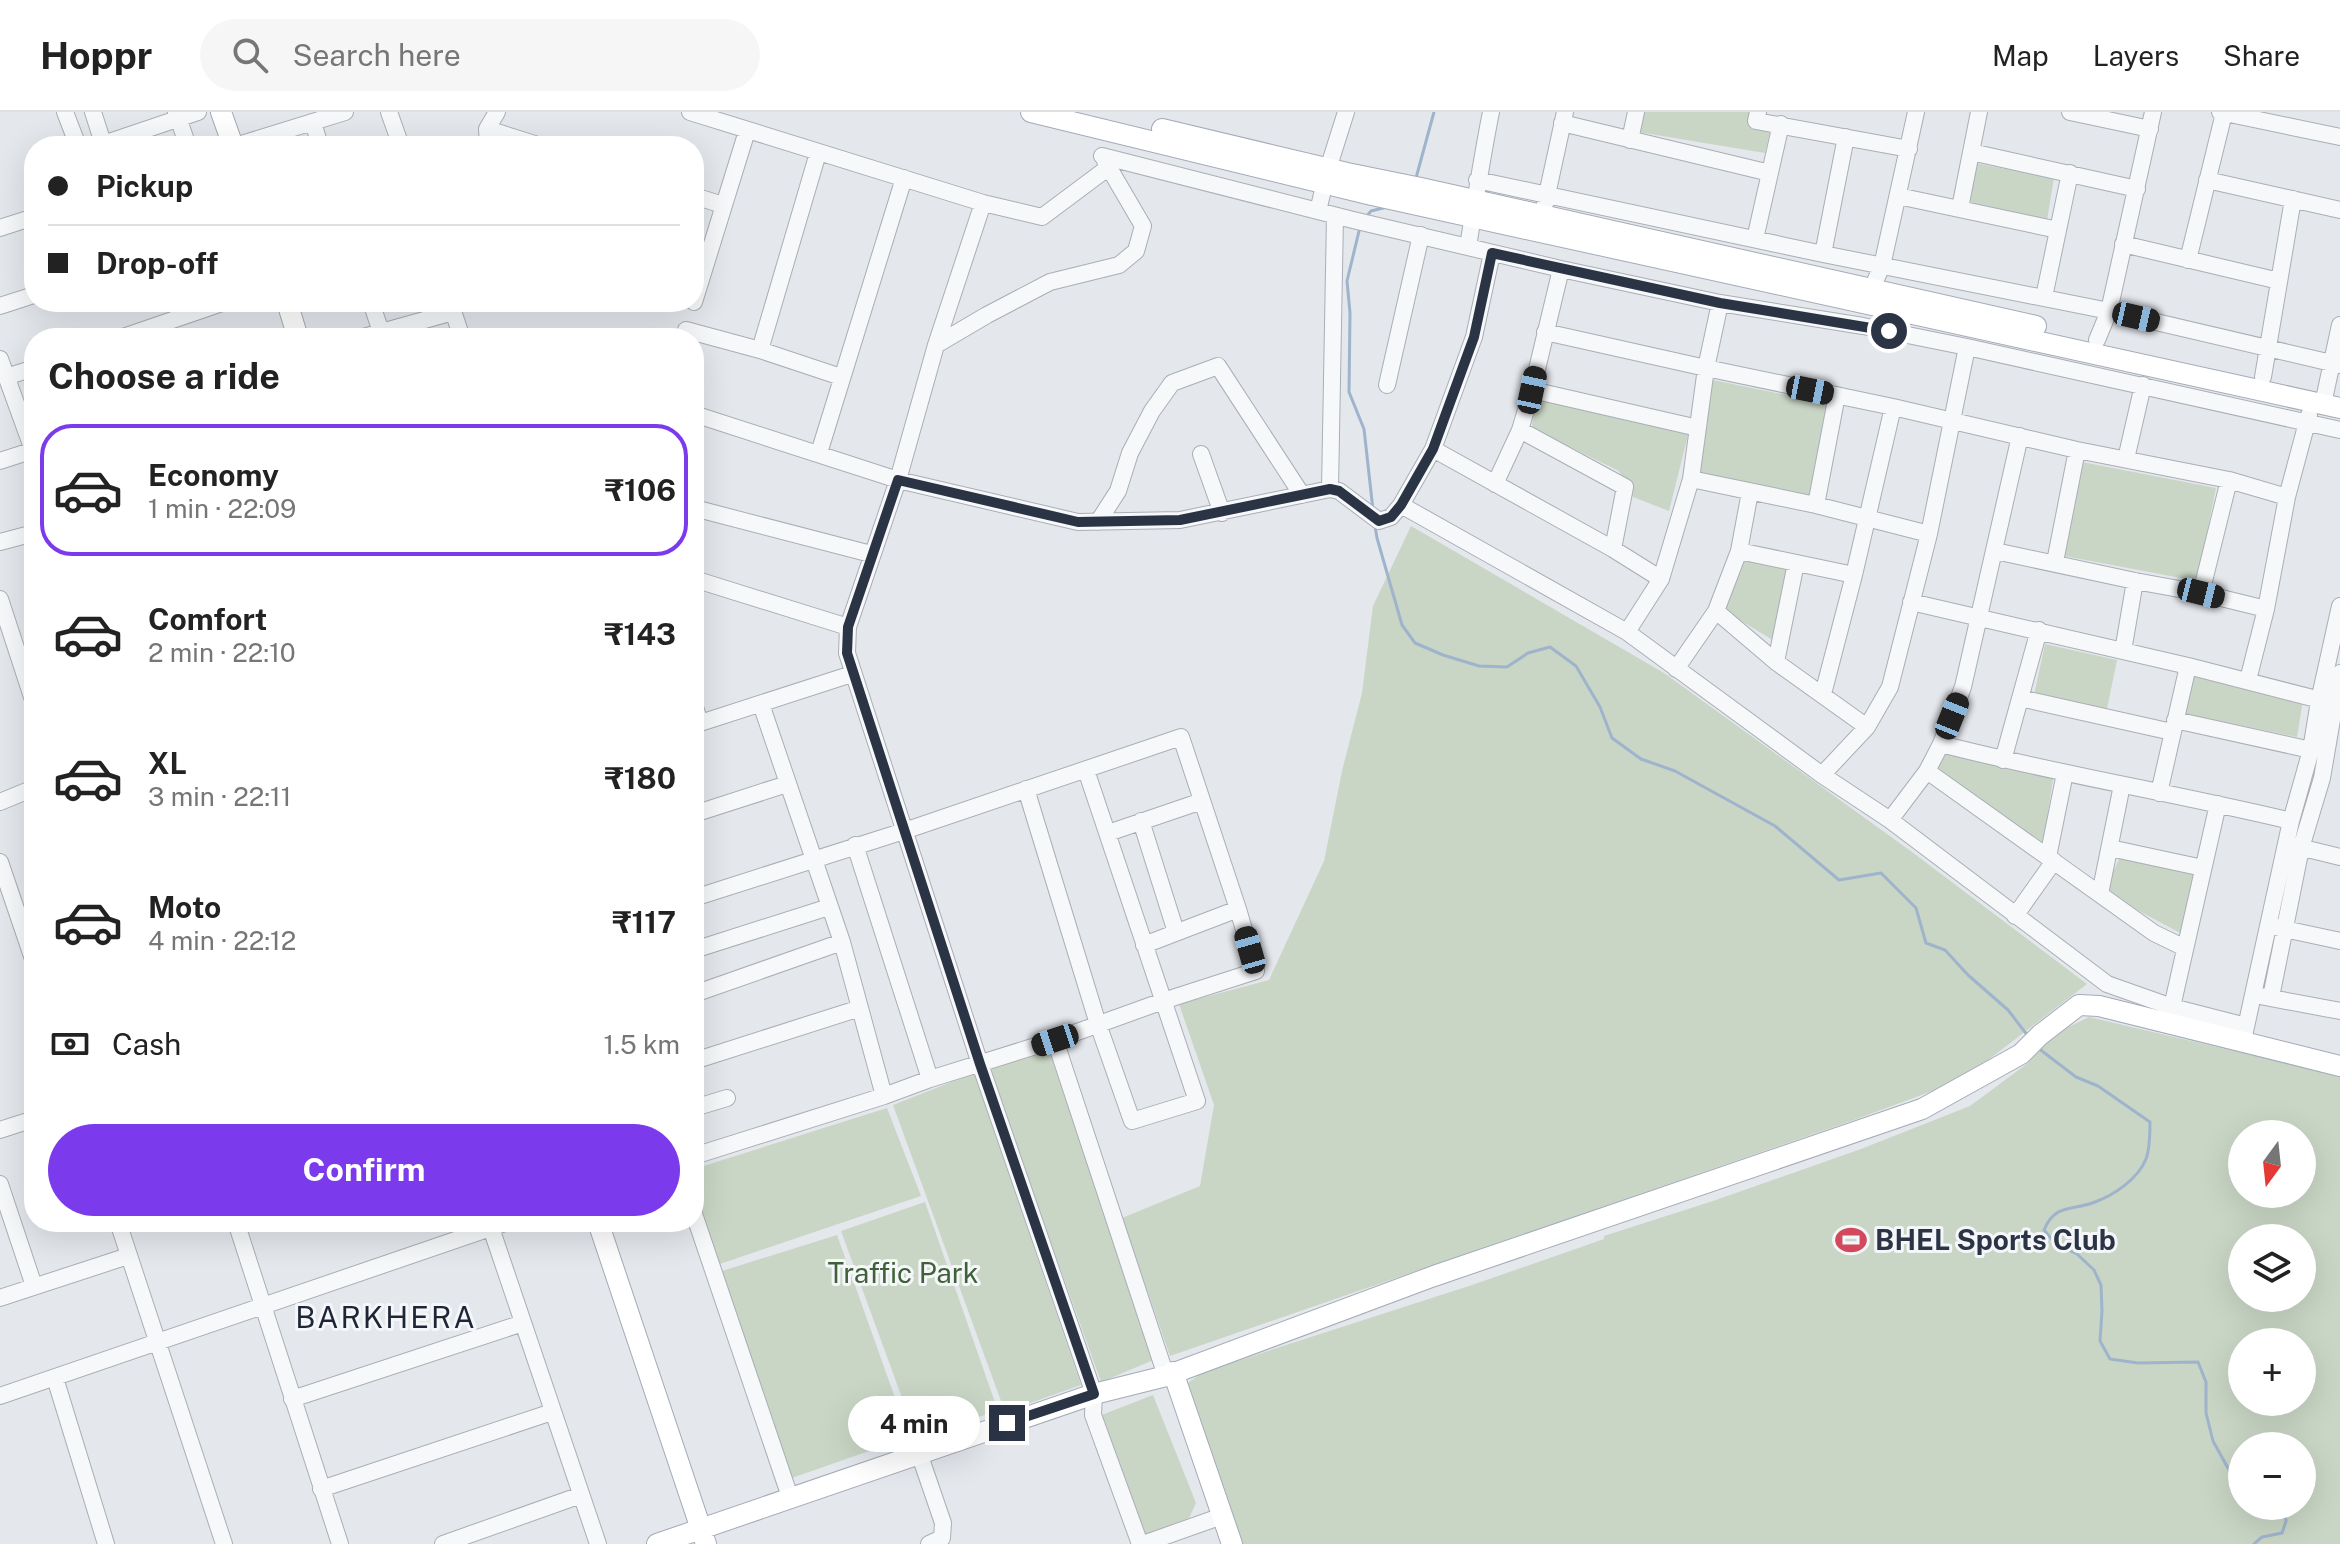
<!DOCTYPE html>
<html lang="en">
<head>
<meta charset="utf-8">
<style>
	body { margin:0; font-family:"Public Sans",sans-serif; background:#f6f6f6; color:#222; height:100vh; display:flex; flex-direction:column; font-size:30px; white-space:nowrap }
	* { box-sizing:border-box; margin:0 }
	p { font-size:26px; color:#767676 }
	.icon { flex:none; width:44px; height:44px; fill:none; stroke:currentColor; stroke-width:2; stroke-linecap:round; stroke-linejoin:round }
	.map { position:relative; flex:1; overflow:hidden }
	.side { position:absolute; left:24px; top:216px; width:680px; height:904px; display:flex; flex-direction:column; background:#fff; border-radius:32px; box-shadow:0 8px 32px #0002 }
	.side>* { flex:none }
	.top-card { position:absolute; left:24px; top:24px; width:680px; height:176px; border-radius:32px; box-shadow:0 8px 32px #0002; display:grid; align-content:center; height:176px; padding:0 24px; background:#fff }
	.needle { width:52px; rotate:195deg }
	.buttons { position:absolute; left:2228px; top:1008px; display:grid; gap:16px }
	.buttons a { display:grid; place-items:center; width:88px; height:88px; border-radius:50%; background:#fff; box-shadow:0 8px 32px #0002; font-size:40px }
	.end { position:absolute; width:36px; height:36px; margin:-18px; border:10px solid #2b3445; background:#fff; box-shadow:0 0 0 4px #fff }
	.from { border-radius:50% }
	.bubble { position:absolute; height:56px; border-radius:28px; background:#fff; box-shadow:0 8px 32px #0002; font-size:26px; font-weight:700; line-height:56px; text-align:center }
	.car { position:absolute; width:24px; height:48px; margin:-24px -12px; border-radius:10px; box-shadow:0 0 6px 2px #0007; background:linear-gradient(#222 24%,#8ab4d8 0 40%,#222 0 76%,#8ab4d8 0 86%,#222 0) }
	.top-card b { display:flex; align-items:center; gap:28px; height:76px; font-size:30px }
	.top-card b+b { border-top:2px solid #e0e0e0 }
	.top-card i { width:20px; height:20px; background:#222 }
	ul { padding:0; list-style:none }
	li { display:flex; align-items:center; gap:24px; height:132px; margin:0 16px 12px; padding:0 8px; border:4px solid transparent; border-radius:32px }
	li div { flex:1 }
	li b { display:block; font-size:30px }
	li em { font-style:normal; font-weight:700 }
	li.selected { border-color:#7c3aed }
	li>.icon { width:72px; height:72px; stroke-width:1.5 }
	h2 { padding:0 24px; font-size:36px; line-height:96px }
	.pay { display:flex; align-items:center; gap:20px; height:88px; padding:0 24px; font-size:30px }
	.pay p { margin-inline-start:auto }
	.cta { display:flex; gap:16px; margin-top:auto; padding:16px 24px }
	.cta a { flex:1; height:92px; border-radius:48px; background:#7c3aed; color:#fff; font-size:32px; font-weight:700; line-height:92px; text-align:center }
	header { display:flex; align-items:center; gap:48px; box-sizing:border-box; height:112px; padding:0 40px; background:#fff; border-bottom:2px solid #e0e0e0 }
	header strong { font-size:38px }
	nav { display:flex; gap:44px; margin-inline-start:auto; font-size:28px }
	.search { width:560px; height:72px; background:#f6f6f6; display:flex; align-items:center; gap:20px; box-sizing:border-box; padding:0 28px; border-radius:44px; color:#767676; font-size:30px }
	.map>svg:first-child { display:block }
</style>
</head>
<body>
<header>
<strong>Hoppr</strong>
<div class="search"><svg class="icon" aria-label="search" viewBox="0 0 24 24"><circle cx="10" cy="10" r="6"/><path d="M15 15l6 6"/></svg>Search here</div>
<nav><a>Map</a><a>Layers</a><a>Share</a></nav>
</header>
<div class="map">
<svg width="2340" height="1432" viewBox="0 0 2340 1432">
	<rect width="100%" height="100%" fill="#e4e7ec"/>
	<path fill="#c9d6c5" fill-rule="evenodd" d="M1643,0H1760L1770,19L1765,41L1638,20Z
		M1975,51L2054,66L2047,108L1965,92Z
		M1713,268L1830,292L1814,384L1696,361Z
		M1538,287L1689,319L1669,399L1633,385L1619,359L1533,317L1532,312Z
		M2082,350L2216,376L2197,469L2064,444Z
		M1411,414L1664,561L1912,740L2087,872L1962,968L1854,1008L1170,1244L1122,1106L1200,1074L1214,993L1179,892L1269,868L1324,749L1342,659L1362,581L1373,494Z
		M1745,448L1790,457L1776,530L1725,499Z
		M2045,532L2117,548L2107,597L2034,583Z
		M2187,563L2303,588L2297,625L2181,601Z
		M1945,641L2053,667L2043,734L1935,654Z
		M2120,745L2195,760L2182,822L2111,784L2108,771Z
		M2089,905L2340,964V1432H1240L1185,1273L1203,1260L1472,1173L1604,1127V1124L1713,1089L1861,1037L1970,994L2028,951L2050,924ZM2242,1022H2302V1082H2242ZM2242,1126H2302V1186H2242ZM2242,1230H2302V1290H2242ZM2242,1334H2302V1394H2242Z
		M1048,936L1156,1247L1101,1270L988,955Z
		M974,961L1081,1273L1005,1300L893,993Z
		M887,996L921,1084L720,1152L694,1084V1057Z
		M925,1090L998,1299L916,1324L841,1119Z
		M837,1123L909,1325L789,1367L722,1159Z
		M1153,1283L1196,1391L1189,1406L1144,1423L1099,1304Z"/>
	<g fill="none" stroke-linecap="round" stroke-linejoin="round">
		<path stroke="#9fb4cc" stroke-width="3" d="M1416,66L1434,0
			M1366,105L1371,99L1387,95
			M1360,115L1347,169L1350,201L1349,280L1364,317L1373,398
			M1375,414L1377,426L1402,513L1415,531L1443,543L1479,554L1507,555L1528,541L1550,535L1576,554L1600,595L1612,626L1641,647L1675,659L1775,714L1839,768L1881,761L1916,796L1926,831L1945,838L1968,863L2008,898L2028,924
			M2038,936L2076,965L2098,974L2150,1010C2150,1022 2150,1036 2146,1047C2138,1067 2114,1083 2095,1090C2073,1099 2055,1091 2044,1118L2056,1132L2077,1142L2094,1158L2101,1173L2102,1199L2100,1229L2110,1247L2138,1251L2198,1250L2206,1270V1301L2213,1329L2229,1358L2242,1367
			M2254,1432L2262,1425L2282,1421L2286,1409L2284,1394"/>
		<defs>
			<path id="minor" d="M65,0L78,34
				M93,0L102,28L106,31L198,0
				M176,0L188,34
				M389,0L401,34
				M690,0L983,91L1042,105L1109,55
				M1758,0L1756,9L1909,37
				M2070,0L2150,17
				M2220,0L2340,25
				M313,10L320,34
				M1562,11L1770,61
				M487,17L497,0
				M1630,28L1636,0
				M235,34L345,0
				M488,34L487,17L541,34
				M1971,40L2137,77
				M1102,44L1353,108L1561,157L1720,191L1863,214L1967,235L2340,318
				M1477,68L1823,142L2109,199L2340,253
				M2207,68L2340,98
				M694,84L723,93
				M1898,84L2058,118
				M983,91L936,233L898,368L848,515L847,541L980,952L1094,1282L1093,1303L1140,1432
				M1545,92L1565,0
				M1960,96L1979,0
				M1318,99L1328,57L1346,0
				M0,116L34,105
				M1755,127L1781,12
				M2123,132L2279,169
				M1468,135C1475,90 1482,45 1491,0
				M1823,142L1846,25
				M2188,148L2224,1
				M2044,185L2070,61
				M1867,187L1882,154L1916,0
				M371,190L381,220
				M450,190L462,226
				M694,190L747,19
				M0,194L34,183
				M686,218L760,238L841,265
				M1545,220L1706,256L1893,295L2077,338L2229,368L2287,385
				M120,226L225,190
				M360,226L453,200
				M2097,228L2109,199L2153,0
				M936,233L987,203L1050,170L1119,153L1136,139L1143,114L1105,49
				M760,238L818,41
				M0,247L33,338
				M6,265L34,256
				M2263,265L2293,87
				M1387,273L1421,123
				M1532,278L1698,316
				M2323,292L2340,213
				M694,302L898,368L1078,410L1180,408L1330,377L1339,379L1379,409L1391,405L1401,393L1433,337L1474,225L1492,141
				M1520,318L1625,375L1613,437
				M1433,337L1613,437L1661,467
				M819,341L904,66
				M1201,342L1222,401
				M2126,347L2143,273
				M0,349L34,338
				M1691,367L1816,393L1929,422
				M1495,372L1520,318L1532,278L1561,157
				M1330,377L1335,104
				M1401,393L1627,520L1822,663L1890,708L2107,872L2172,895L2246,914
				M1816,393L1837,283
				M694,396L871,442
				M1098,410L1118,379L1130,341L1152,299L1172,271L1218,254L1302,383
				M0,430L34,421
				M1739,439L1854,463
				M1995,439L2135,469L2201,481L2266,497
				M2055,450L2077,338
				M694,467L848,515
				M2201,481L2229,368
				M0,487L34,591
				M1911,490L2188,554L2340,593
				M1716,499L1776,550L1867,615
				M1627,520L1661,467L1691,367L1706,256L1720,191
				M2123,539L2135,469
				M1776,550L1796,451
				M1676,557L1716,499L1739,439L1750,380
				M2248,568L2266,497L2287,385L2309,303
				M1823,582L1854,463L1893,295
				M2020,586L2172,620
				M694,592L700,611
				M761,592L842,830L884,984
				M2175,608L2311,638
				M694,613L852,562
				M1941,632C2057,662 2174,681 2291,709
				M2003,648L2039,518
				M1927,659L2154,821L2185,836
				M1822,663L1867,615L1890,575L1929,422L1967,235
				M1026,677L1098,912L1132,1009L1197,989L1086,658
				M2159,681L2188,554
				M0,690L34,676
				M694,702L787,672
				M1890,708L1927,659L1941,632L1963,575L2020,324
				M1141,709L1176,820
				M1108,721L1202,689
				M855,733L930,967
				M2291,733L2340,745
				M2110,736L2203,756
				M2048,745L2065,661
				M0,750L34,850
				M2100,782L2122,673
				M694,786L904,719L1181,625L1238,797L1256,859L1163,889L1055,928L930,967L884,984L694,1044
				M2015,804L2054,749
				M2275,815L2340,829
				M1144,833L1238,797
				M694,838L829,795
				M694,882L842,830
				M2260,884L2340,899
				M2271,885L2301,736L2322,666L2340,561
				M2172,895L2218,692
				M2244,924L2291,709L2311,638L2319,589L2340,494
				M1055,928L1166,1264
				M694,949L860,896
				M694,996L727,986
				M0,1018L34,1007
				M0,1072L34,1174
				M694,1102L790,1385
				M118,1110L224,1432
				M236,1110L340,1432
				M489,1110L598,1432
				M0,1186L128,1144
				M55,1266L106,1432
				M0,1284L508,1110
				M292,1287L523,1211
				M919,1341L943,1411L942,1426L929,1432
				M321,1377L552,1300
				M443,1432L581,1383
				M1143,1432L1222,1404"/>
			<path id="major" d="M221,0L233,34
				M1031,0L1372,83L2340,296
				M1162,17L1347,61L1421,76L2036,214
				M287,190L298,226
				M598,1110L706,1432
				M1173,1260L1232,1432
				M657,1432L1094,1282L1166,1264L1434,1164L1922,997L2021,942L2040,923L2079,893L2099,894L2340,954"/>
		</defs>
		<use href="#minor" stroke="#a9aeb7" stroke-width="18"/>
		<use href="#major" stroke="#a3abb8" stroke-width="22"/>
		<use href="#minor" stroke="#f7f8fa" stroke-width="16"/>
		<use href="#major" stroke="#fff" stroke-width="20"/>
	</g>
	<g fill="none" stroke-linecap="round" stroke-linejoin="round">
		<path stroke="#2b3445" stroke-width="10" d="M1007,1311L1094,1282L980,952L847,541L848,515L898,368L1078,410L1180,408L1330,377L1339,379L1379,409L1391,405L1401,393L1433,337L1474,225L1492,141L1720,191L1889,219"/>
	</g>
	<defs>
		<symbol id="stadium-bare" viewBox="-9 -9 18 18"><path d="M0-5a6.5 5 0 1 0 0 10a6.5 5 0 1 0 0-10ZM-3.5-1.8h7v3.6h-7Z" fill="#d1495b" stroke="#f4f6f9" stroke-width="2.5" paint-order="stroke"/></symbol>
	</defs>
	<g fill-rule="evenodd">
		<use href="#stadium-bare" x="1829" y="1106" width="44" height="44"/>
	</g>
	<g text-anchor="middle" stroke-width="6" stroke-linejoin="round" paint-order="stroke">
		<g font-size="28" font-weight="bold" fill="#2b3445" stroke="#f4f6f9" text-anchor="start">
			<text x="1875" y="1138">BHEL Sports Club</text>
		</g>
		<g font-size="28" fill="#3f6138" stroke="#f4f6f9">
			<text x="903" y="1171">Traffic Park</text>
		</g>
		<g font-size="30" letter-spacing="2" fill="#1d2536" stroke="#f4f6f9">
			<text x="386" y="1216">BARKHERA</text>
		</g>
	</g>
</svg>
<div class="buttons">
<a><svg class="needle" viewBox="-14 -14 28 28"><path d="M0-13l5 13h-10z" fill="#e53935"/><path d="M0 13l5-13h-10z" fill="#767676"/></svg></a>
<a><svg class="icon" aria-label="layers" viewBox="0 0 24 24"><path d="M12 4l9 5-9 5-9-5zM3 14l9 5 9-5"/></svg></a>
<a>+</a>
<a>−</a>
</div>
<i class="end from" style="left:1889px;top:219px"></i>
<i class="end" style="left:1007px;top:1311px"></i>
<div class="bubble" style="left:848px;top:1284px;width:132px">4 min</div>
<i class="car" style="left:2136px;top:205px;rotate:103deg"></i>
<i class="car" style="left:1532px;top:278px;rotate:12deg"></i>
<i class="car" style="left:1810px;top:278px;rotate:101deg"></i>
<i class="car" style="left:2201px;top:481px;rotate:104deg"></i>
<i class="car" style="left:1952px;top:604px;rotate:22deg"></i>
<i class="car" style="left:1250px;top:838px;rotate:344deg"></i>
<i class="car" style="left:1055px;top:928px;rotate:252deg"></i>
<div class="top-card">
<b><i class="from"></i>Pickup</b>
<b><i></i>Drop-off</b>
</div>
<section class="side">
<h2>Choose a ride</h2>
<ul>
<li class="selected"><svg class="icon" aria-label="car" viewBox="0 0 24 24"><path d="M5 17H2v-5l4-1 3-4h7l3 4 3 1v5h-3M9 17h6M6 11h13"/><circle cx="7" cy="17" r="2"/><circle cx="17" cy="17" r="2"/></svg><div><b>Economy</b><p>1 min · 22:09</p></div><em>₹106</em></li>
<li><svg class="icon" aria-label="car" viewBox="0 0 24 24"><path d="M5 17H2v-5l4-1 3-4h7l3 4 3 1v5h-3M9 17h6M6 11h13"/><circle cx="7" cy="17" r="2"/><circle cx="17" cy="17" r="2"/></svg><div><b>Comfort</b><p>2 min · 22:10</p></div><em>₹143</em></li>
<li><svg class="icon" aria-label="car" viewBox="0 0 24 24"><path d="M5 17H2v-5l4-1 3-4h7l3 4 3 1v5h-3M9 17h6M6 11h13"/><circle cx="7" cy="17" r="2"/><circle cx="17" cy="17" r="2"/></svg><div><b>XL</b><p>3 min · 22:11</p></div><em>₹180</em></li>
<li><svg class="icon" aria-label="car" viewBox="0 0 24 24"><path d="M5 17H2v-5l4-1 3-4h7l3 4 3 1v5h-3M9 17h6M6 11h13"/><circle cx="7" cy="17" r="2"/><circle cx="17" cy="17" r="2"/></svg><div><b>Moto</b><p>4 min · 22:12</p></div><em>₹117</em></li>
</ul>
<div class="pay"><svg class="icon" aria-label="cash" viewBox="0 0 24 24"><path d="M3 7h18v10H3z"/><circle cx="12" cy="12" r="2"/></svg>Cash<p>1.5 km</p></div>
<div class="cta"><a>Confirm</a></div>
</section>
</div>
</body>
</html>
